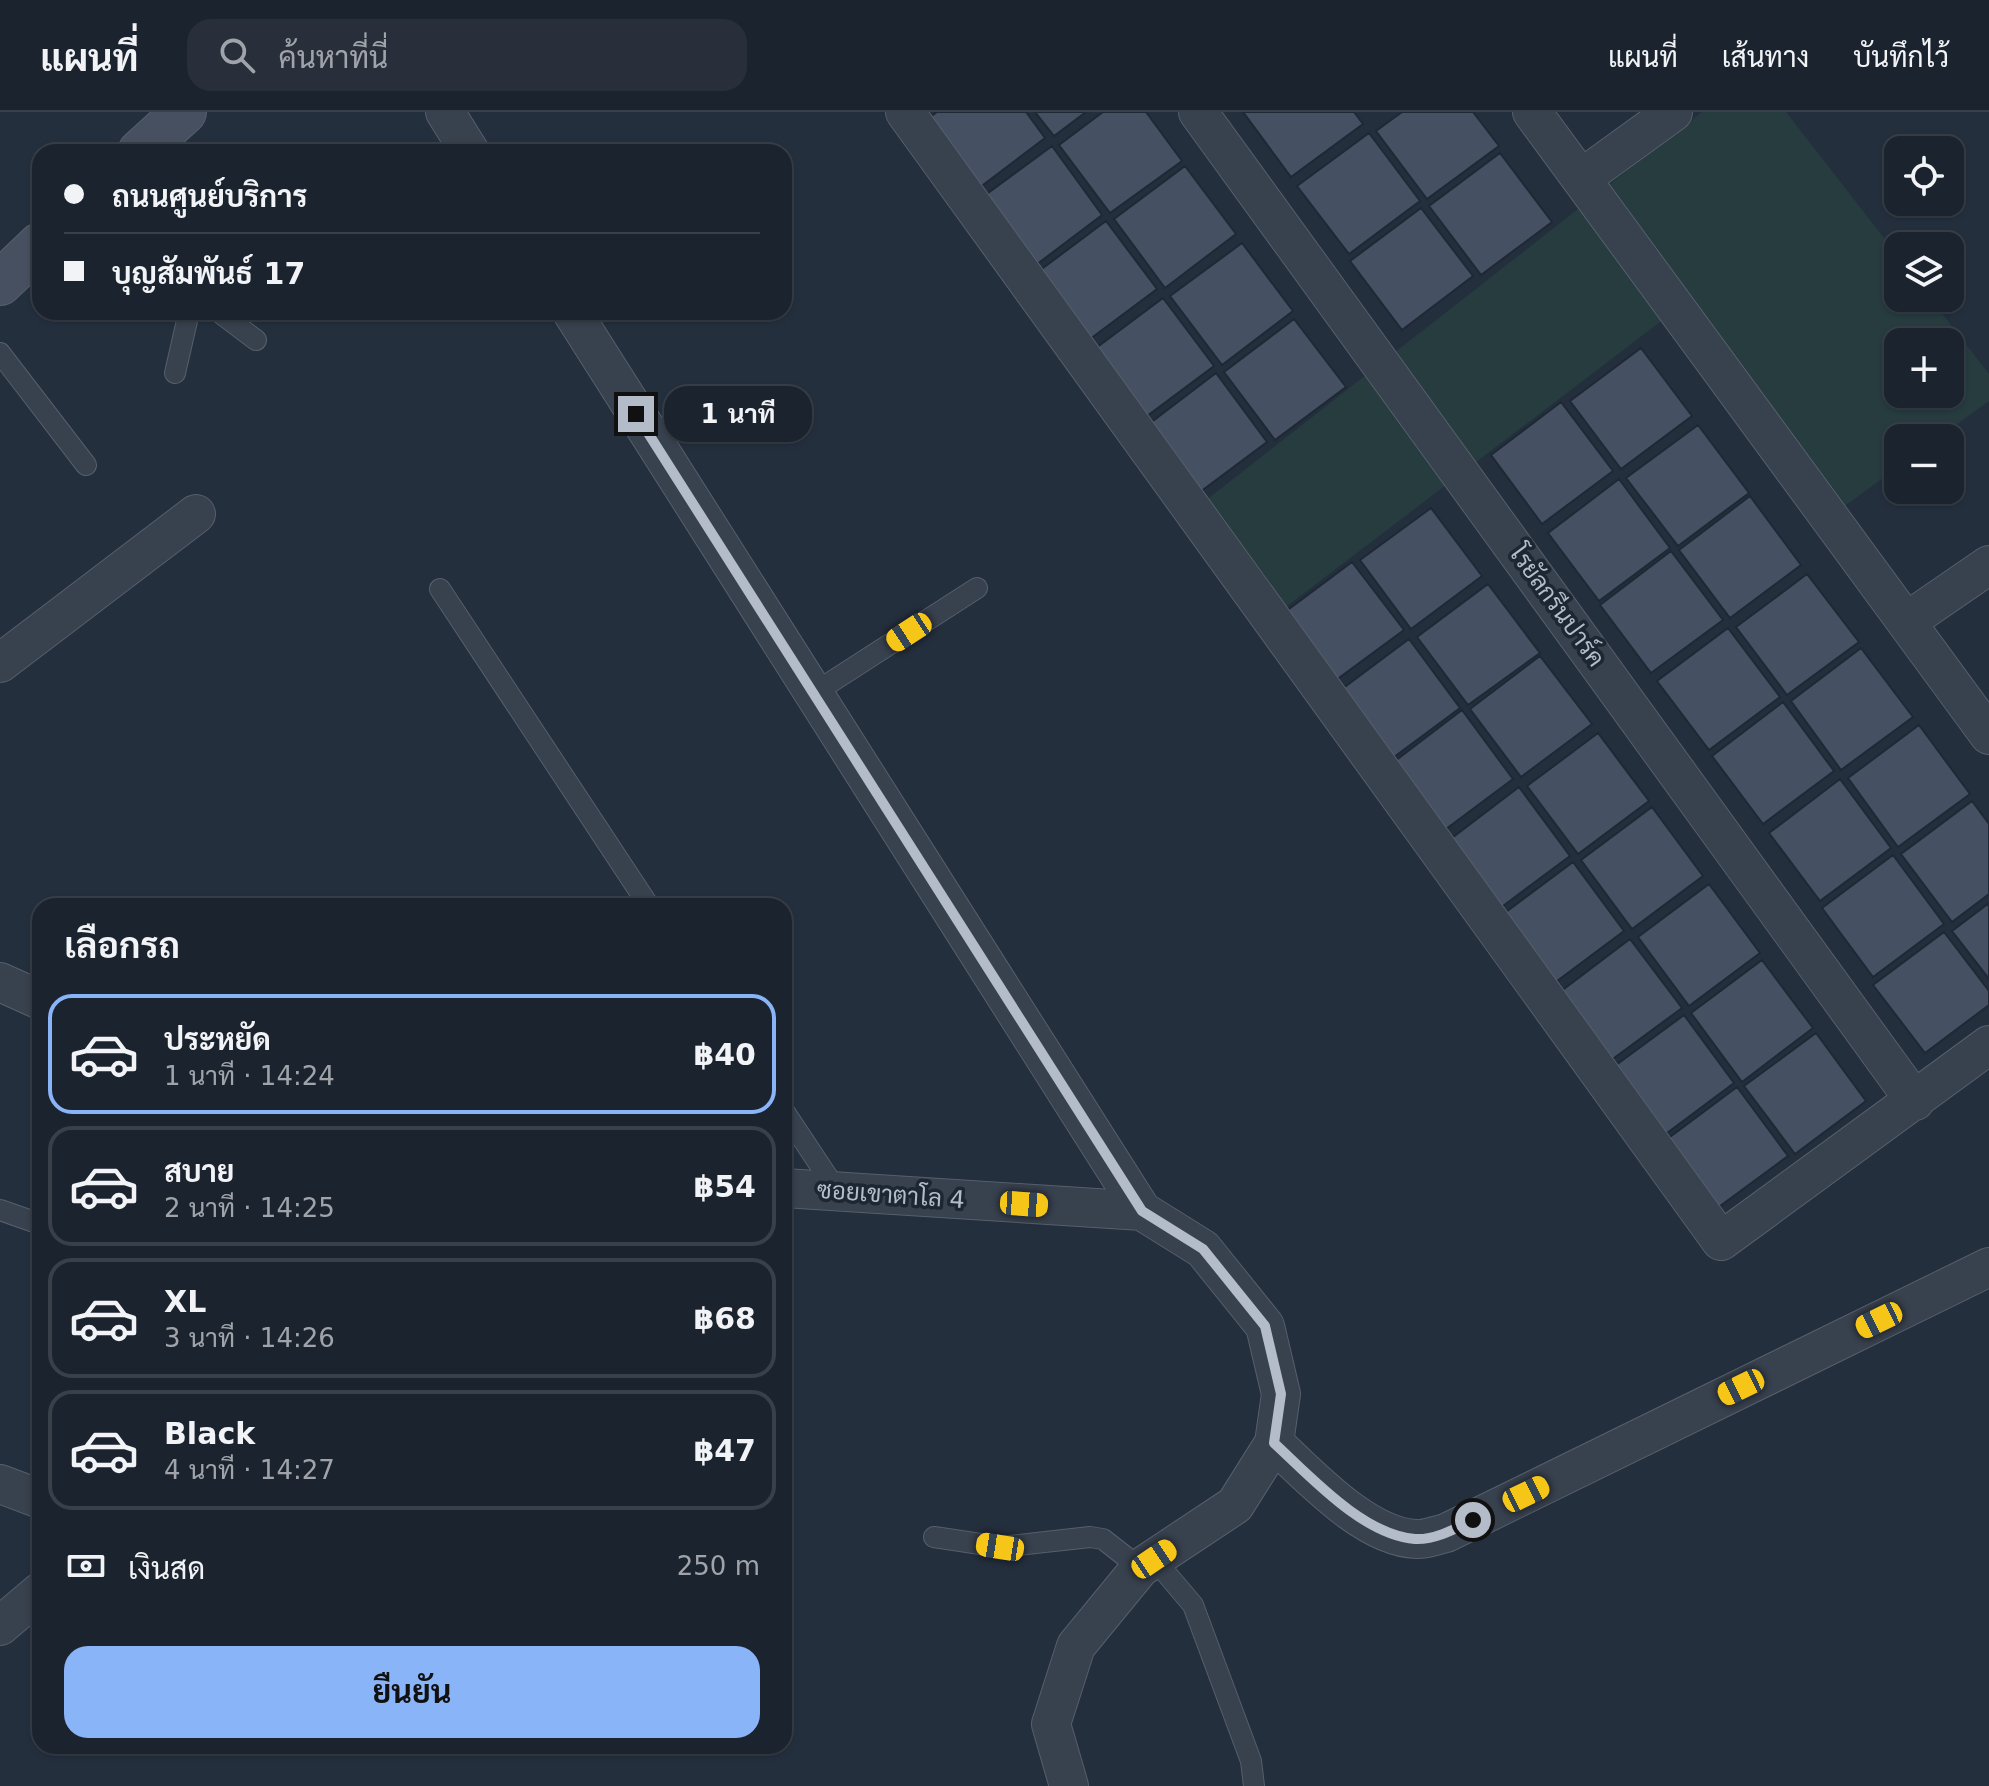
<!DOCTYPE html>
<html lang="th">
<head>
<meta charset="utf-8">
<style>
	body { margin:0; font-family:"DejaVu Sans",Sarabun,sans-serif; background:#282f3a; color:#f1f3f6; height:100vh; display:flex; flex-direction:column; font-size:30px; white-space:nowrap }
	* { box-sizing:border-box; margin:0 }
	p { font-size:26px; color:#a0a4aa }
	.icon { flex:none; width:44px; height:44px; fill:none; stroke:currentColor; stroke-width:2; stroke-linecap:round; stroke-linejoin:round }
	.map { position:relative; flex:1; overflow:hidden }
	.details { position:absolute; left:32px; top:786px; width:760px; height:856px; display:flex; flex-direction:column; background:#1b232e; border-radius:24px; box-shadow:0 2px 6px #0004,0 0 0 2px #39404a }
	.details>* { flex:none }
	.top-card { position:absolute; left:32px; top:32px; width:760px; height:176px; border-radius:24px; box-shadow:0 2px 6px #0004,0 0 0 2px #39404a; display:grid; align-content:center; height:176px; padding:0 32px; background:#1b232e }
	.fabs { position:absolute; left:1884px; top:24px; display:grid; gap:16px }
	.fabs a { display:grid; place-items:center; width:80px; height:80px; border-radius:16px; background:#1b232e; box-shadow:0 2px 6px #0004,0 0 0 2px #39404a; font-size:40px }
	.end { position:absolute; width:36px; height:36px; margin:-18px; border:10px solid #b4bcc9; background:#111; box-shadow:0 0 0 4px #111 }
	.from { border-radius:50% }
	.bubble { position:absolute; height:56px; border-radius:24px; background:#1b232e; box-shadow:0 2px 6px #0004,0 0 0 2px #39404a; font-size:26px; font-weight:700; line-height:56px; text-align:center }
	.car { position:absolute; width:24px; height:48px; margin:-24px -12px; border-radius:10px; box-shadow:0 0 6px 2px #0007; background:linear-gradient(#f5c518 24%,#345 0 40%,#f5c518 0 76%,#345 0 86%,#f5c518 0) }
	.top-card b { display:flex; align-items:center; gap:28px; height:76px; font-size:30px }
	.top-card b+b { border-top:2px solid #39404a }
	.top-card i { width:20px; height:20px; background:#f1f3f6 }
	ul { padding:0; list-style:none }
	li { display:flex; align-items:center; gap:24px; height:120px; margin:0 16px 12px; padding:0 16px; border:4px solid #39404a; border-radius:24px }
	li div { flex:1 }
	li b { display:block; font-size:30px }
	li em { font-style:normal; font-weight:700 }
	li.current { border-color:#8ab4f8 }
	li>.icon { width:72px; height:72px; stroke-width:1.5 }
	h2 { padding:0 32px; font-size:36px; line-height:96px }
	.pay { display:flex; align-items:center; gap:20px; height:88px; padding:0 32px; font-size:30px }
	.pay p { margin-inline-start:auto }
	.action { display:flex; gap:16px; margin-top:auto; padding:16px 32px }
	.action a { flex:1; height:92px; border-radius:24px; background:#8ab4f8; color:#111; font-size:32px; font-weight:700; line-height:92px; text-align:center }
	header { display:flex; align-items:center; gap:48px; box-sizing:border-box; height:112px; padding:0 40px; background:#1b232e; border-bottom:2px solid #39404a }
	header strong { font-size:38px }
	nav { display:flex; gap:44px; margin-inline-start:auto; font-size:28px }
	.search { width:560px; height:72px; background:#282f3a; display:flex; align-items:center; gap:20px; box-sizing:border-box; padding:0 28px; border-radius:24px; color:#a0a4aa; font-size:30px }
	.map>svg:first-child { display:block }
</style>
</head>
<body>
<header>
<strong>แผนที่</strong>
<div class="search"><svg class="icon" aria-label="search" viewBox="0 0 24 24"><circle cx="10" cy="10" r="6"/><path d="M15 15l6 6"/></svg>ค้นหาที่นี่</div>
<nav><a>แผนที่</a><a>เส้นทาง</a><a>บันทึกไว้</a></nav>
</header>
<div class="map">
<svg width="1989" height="1674" viewBox="0 0 1989 1674">
	<rect width="100%" height="100%" fill="#242f3e"/>
	<path fill="#263c3f" fill-rule="evenodd" d="M1702,0H1786L1898,144V186H1930L1989,262V289L1938,326H1898V355L1838,399L1685,191L1282,498L1205,389ZM1898,230H1950V282H1898Z"/>
	<path fill="#455162" stroke="#1f2835" stroke-width="2" d="M937,0H1026L1045,26L975,79L923,10Z
		M1035,0H1086L1054,24Z
		M1103,0H1146L1182,49L1110,101L1059,33Z
		M1243,0H1354L1363,12L1291,65Z
		M1402,0H1473L1499,34L1427,87L1376,19Z
		M1369,21L1420,89L1349,142L1297,74Z
		M1052,34L1102,103L1032,156L980,87Z
		M1500,41L1552,110L1481,163L1429,94Z
		M1185,54L1236,122L1165,176L1114,107Z
		M1421,96L1473,164L1402,218L1350,149Z
		M1106,109L1157,177L1086,230L1035,162Z
		M1242,131L1293,199L1222,253L1170,184Z
		M1163,186L1214,254L1143,307L1092,239Z
		M1294,207L1346,275L1275,328L1224,260Z
		M1641,236L1692,304L1621,357L1570,289Z
		M1216,261L1267,330L1196,383L1145,315Z
		M1561,290L1613,359L1542,412L1491,343Z
		M1698,313L1749,381L1678,434L1626,366Z
		M1619,367L1670,436L1599,489L1548,421Z
		M1750,384L1801,453L1730,506L1679,438Z
		M1431,396L1482,464L1411,517L1360,448Z
		M1671,439L1723,508L1651,561L1600,493Z
		M1352,450L1404,518L1332,571L1281,503Z
		M1807,462L1859,530L1787,583L1736,515Z
		M1488,472L1540,541L1468,593L1417,525Z
		M1728,516L1780,585L1709,638L1657,569Z
		M1409,527L1460,596L1390,648L1338,580Z
		M1861,536L1913,605L1841,658L1791,589Z
		M1540,544L1592,612L1521,665L1470,597Z
		M1783,590L1834,659L1763,712L1712,644Z
		M1462,598L1513,667L1442,720L1391,652Z
		M1919,613L1970,682L1898,735L1848,666Z
		M1598,621L1649,689L1578,742L1527,674Z
		M1840,667L1891,736L1820,789L1769,721Z
		M1519,675L1570,744L1499,797L1448,729Z
		M1972,689L1989,712V782L1952,810L1901,742Z
		M1652,695L1703,764L1632,817L1581,748Z
		M1893,743L1944,812L1873,865L1822,796Z
		M1573,750L1624,819L1553,872L1502,803Z
		M1709,772L1760,841L1689,894L1638,825Z
		M1989,791V867L1952,819Z
		M1944,820L1989,879V893L1925,941L1873,873Z
		M1630,827L1682,896L1610,949L1560,880Z
		M1762,848L1813,916L1742,970L1691,901Z
		M1684,903L1734,971L1663,1024L1612,956Z
		M1816,921L1866,989L1795,1042L1744,974Z
		M1737,975L1788,1044L1716,1097L1666,1028Z"/>
	<g fill="none" stroke-linecap="round" stroke-linejoin="round">
		<defs>
			<path id="lane" d="M219,200L256,228
				M0,241L86,353
				M175,261L189,200
				M440,477L649,794
				M814,581L977,476
				M784,999L837,1079
				M0,1098L40,1112
				M934,1425L1000,1435L1090,1425L1103,1427L1140,1456
				M1154,1447L1193,1493L1251,1649L1254,1674"/>
			<path id="street" d="M445,0L470,40
				M905,0L1721,1129L1989,933
				M1198,0L1915,989
				M1532,0L1989,623
				M1582,66L1673,0
				M572,200L1142,1099L1203,1137L1265,1214L1281,1282L1274,1331L1235,1393L1140,1456L1076,1534L1051,1612L1069,1674
				M1906,510L1989,453
				M0,551L196,402
				M0,870L40,888
				M784,1076L1142,1099
				M1274,1331C1309,1363 1365,1425 1416,1427C1425,1428 1437,1423 1446,1421L1989,1155
				M0,1372L40,1387
				M0,1514L40,1480"/>
			<path id="secondary" d="M140,40L184,0
				M0,171L40,133"/>
		</defs>
		<use href="#lane" stroke="#565f6c" stroke-width="22"/>
		<use href="#street" stroke="#565f6c" stroke-width="40"/>
		<use href="#secondary" stroke="#565f6c" stroke-width="46"/>
		<use href="#lane" stroke="#38414e" stroke-width="20"/>
		<use href="#street" stroke="#38414e" stroke-width="38"/>
		<use href="#secondary" stroke="#465061" stroke-width="44"/>
	</g>
	<g fill="none" stroke-linecap="round" stroke-linejoin="round">
		<path stroke="#b4bcc9" stroke-width="10" d="M636,302L1142,1099L1203,1137L1265,1214L1281,1282L1274,1331C1310,1364 1363,1423 1415,1427C1435,1428 1455,1417 1473,1408"/>
	</g>
	<g text-anchor="middle" stroke-width="7" stroke-linejoin="round" paint-order="stroke">
		<g font-size="24" fill="#b4bcc9" stroke="#1d2633">
			<text transform="translate(1557 494) rotate(54)" y="8">โรยัลกรีนปาร์ค</text>
			<text transform="translate(891 1083) rotate(4)" y="8">ซอยเขาตาโล 4</text>
		</g>
	</g>
</svg>
<div class="fabs">
<a><svg class="icon" aria-label="locate" viewBox="0 0 24 24"><circle cx="12" cy="12" r="6"/><path d="M12 2v4M12 18v4M2 12h4M18 12h4"/></svg></a>
<a><svg class="icon" aria-label="layers" viewBox="0 0 24 24"><path d="M12 4l9 5-9 5-9-5zM3 14l9 5 9-5"/></svg></a>
<a>+</a>
<a>−</a>
</div>
<i class="end from" style="left:1473px;top:1408px"></i>
<i class="end" style="left:636px;top:302px"></i>
<div class="bubble" style="left:664px;top:274px;width:148px">1 นาที</div>
<i class="car" style="left:909px;top:520px;rotate:237deg"></i>
<i class="car" style="left:1024px;top:1092px;rotate:94deg"></i>
<i class="car" style="left:1879px;top:1208px;rotate:244deg"></i>
<i class="car" style="left:1741px;top:1275px;rotate:244deg"></i>
<i class="car" style="left:1526px;top:1382px;rotate:64deg"></i>
<i class="car" style="left:1000px;top:1435px;rotate:279deg"></i>
<i class="car" style="left:1154px;top:1447px;rotate:56deg"></i>
<div class="top-card">
<b><i class="from"></i>ถนนศูนย์บริการ</b>
<b><i></i>บุญสัมพันธ์ 17</b>
</div>
<section class="details">
<h2>เลือกรถ</h2>
<ul>
<li class="current"><svg class="icon" aria-label="car" viewBox="0 0 24 24"><path d="M5 17H2v-5l4-1 3-4h7l3 4 3 1v5h-3M9 17h6M6 11h13"/><circle cx="7" cy="17" r="2"/><circle cx="17" cy="17" r="2"/></svg><div><b>ประหยัด</b><p>1 นาที · 14:24</p></div><em>฿40</em></li>
<li><svg class="icon" aria-label="car" viewBox="0 0 24 24"><path d="M5 17H2v-5l4-1 3-4h7l3 4 3 1v5h-3M9 17h6M6 11h13"/><circle cx="7" cy="17" r="2"/><circle cx="17" cy="17" r="2"/></svg><div><b>สบาย</b><p>2 นาที · 14:25</p></div><em>฿54</em></li>
<li><svg class="icon" aria-label="car" viewBox="0 0 24 24"><path d="M5 17H2v-5l4-1 3-4h7l3 4 3 1v5h-3M9 17h6M6 11h13"/><circle cx="7" cy="17" r="2"/><circle cx="17" cy="17" r="2"/></svg><div><b>XL</b><p>3 นาที · 14:26</p></div><em>฿68</em></li>
<li><svg class="icon" aria-label="car" viewBox="0 0 24 24"><path d="M5 17H2v-5l4-1 3-4h7l3 4 3 1v5h-3M9 17h6M6 11h13"/><circle cx="7" cy="17" r="2"/><circle cx="17" cy="17" r="2"/></svg><div><b>Black</b><p>4 นาที · 14:27</p></div><em>฿47</em></li>
</ul>
<div class="pay"><svg class="icon" aria-label="cash" viewBox="0 0 24 24"><path d="M3 7h18v10H3z"/><circle cx="12" cy="12" r="2"/></svg>เงินสด<p>250 m</p></div>
<div class="action"><a>ยืนยัน</a></div>
</section>
</div>
</body>
</html>
